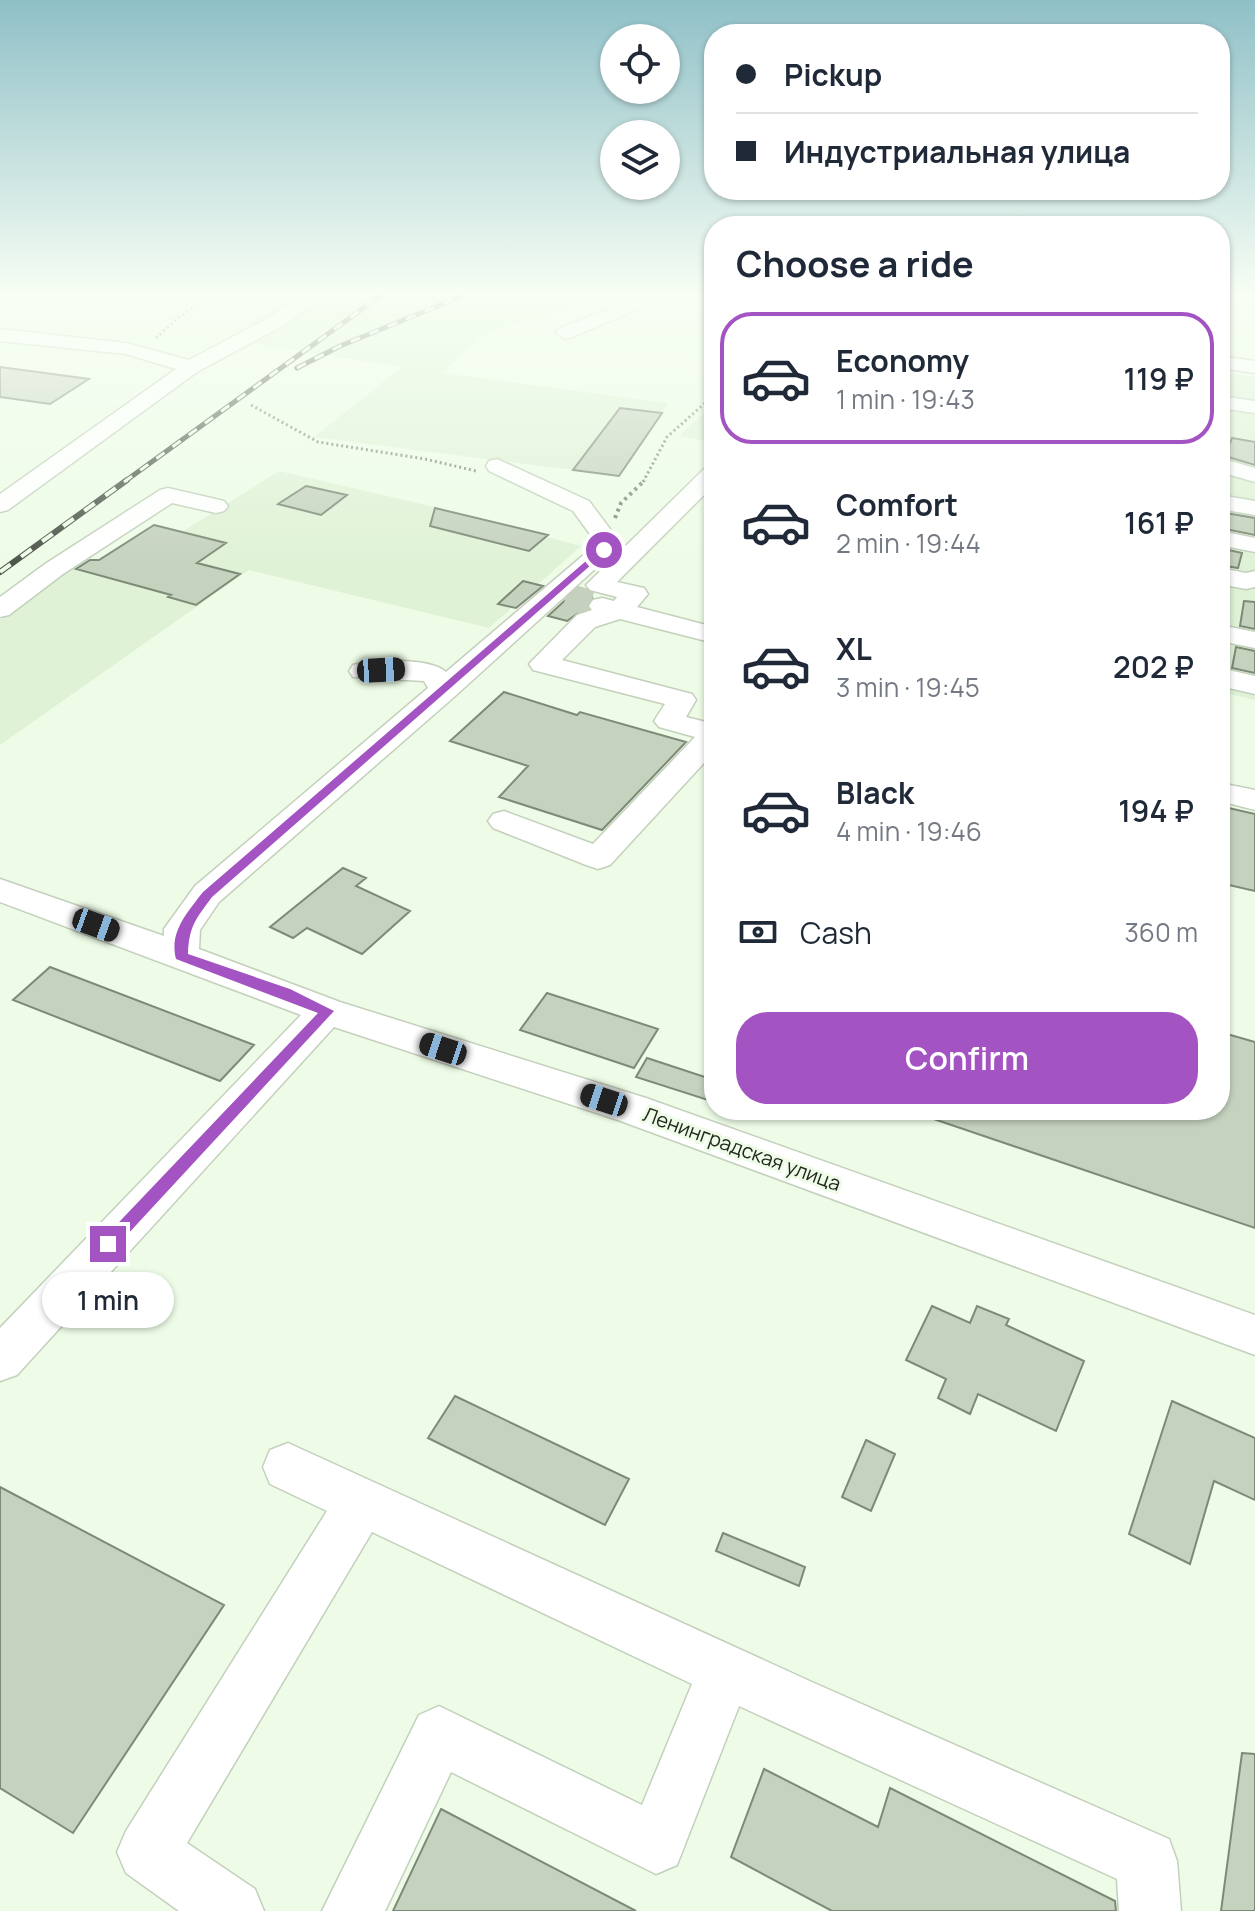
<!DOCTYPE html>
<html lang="en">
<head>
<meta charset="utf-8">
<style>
	body { margin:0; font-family:Manrope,sans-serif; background:#f2f2f3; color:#1f2937; height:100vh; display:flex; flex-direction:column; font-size:30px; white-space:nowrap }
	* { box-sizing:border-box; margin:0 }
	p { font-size:26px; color:#747a83 }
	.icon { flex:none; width:44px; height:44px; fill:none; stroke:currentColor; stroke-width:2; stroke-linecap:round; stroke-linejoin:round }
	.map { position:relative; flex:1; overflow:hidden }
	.panel { position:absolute; left:704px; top:216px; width:526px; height:904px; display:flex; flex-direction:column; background:#fff; border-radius:32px; box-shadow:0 2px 6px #0004 }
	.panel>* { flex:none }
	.top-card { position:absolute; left:704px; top:24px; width:526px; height:176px; border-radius:32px; box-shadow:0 2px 6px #0004; display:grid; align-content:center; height:176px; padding:0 32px; background:#fff }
	.tools { position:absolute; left:600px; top:24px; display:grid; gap:16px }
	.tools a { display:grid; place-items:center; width:80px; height:80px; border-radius:50%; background:#fff; box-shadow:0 2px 6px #0004; font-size:40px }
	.end { position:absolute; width:36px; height:36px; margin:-18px; border:10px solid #a453c3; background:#fff; box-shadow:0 0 0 4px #fff }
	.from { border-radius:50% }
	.bubble { position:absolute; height:56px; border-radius:28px; background:#fff; box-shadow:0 2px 6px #0004; font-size:26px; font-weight:600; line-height:56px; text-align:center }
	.car { position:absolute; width:24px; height:48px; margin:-24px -12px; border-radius:10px; box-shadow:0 0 6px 2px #0007; background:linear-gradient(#222 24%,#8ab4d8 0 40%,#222 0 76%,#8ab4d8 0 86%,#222 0) }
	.top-card b { display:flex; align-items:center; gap:28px; height:76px; font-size:30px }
	.top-card b+b { border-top:2px solid #e0e1e3 }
	.top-card i { width:20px; height:20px; background:#1f2937 }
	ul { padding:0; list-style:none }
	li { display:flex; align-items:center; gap:24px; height:132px; margin:0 16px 12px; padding:0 16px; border:4px solid transparent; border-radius:32px }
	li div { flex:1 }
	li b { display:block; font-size:30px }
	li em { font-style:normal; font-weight:600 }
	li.on { border-color:#a453c3 }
	li>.icon { width:72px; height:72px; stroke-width:1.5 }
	h2 { padding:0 32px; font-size:36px; line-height:96px }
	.pay { display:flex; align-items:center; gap:20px; height:88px; padding:0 32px; font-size:30px }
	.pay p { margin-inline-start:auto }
	.action { display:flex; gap:16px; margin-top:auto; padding:16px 32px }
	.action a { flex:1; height:92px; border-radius:32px; background:#a453c3; color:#fff; font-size:32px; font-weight:600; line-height:92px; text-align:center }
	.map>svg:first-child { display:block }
</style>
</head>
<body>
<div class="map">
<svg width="1255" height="1911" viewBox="0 0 1255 1911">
	<rect width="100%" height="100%" fill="#eefce7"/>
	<path fill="#dff2d6" d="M287,296H612L486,332L442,373L668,403L619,476L314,437L402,367L226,340Z
		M1220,372L1255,377V700L1220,692Z
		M714,404V443L679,436Z
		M279,471L422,504L581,546L489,628L249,570L0,745V620L71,568L82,570L182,532Z"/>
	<path fill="#c5d2be" stroke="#7d8a77" stroke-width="2" d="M0,367L89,379L50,404L0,397Z
		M620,408L662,413L619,476L573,470Z
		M1232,438L1255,442V465L1225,456Z
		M306,486L347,495L321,515L278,504Z
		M435,508L548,535L529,551L430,526Z
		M1220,512L1255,518V535L1220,528Z
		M154,525L226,543L197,563L240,574L196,605L168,597L171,595L76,569L90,560H99Z
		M1220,548L1242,553L1238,568L1220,565Z
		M523,581L543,586L516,608L498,604Z
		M573,593L592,598L584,609L567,621L548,616Z
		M1244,601L1255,602V629L1240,626Z
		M1236,647L1255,651V673L1232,668Z
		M504,692L577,715L580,712L686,742L602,830L499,797L528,766L450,741Z
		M1220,806L1255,814V891L1220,883Z
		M343,868L366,878L356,886L410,911L362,954L307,928L293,938L270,927Z
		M50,967L254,1045L220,1081L13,1000Z
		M547,993L658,1029L634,1068L520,1030Z
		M1220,1032L1255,1042V1228L919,1114V1110H1220Z
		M647,1058L714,1080V1102L636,1077Z
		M932,1306L970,1323L977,1306L1009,1319L1006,1325L1084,1361L1056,1431L978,1394L970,1414L938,1398L946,1379L906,1360Z
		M455,1396L629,1479L605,1525L428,1438Z
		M1172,1401L1255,1438V1500L1214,1481L1190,1564L1129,1534Z
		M866,1440L895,1454L871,1511L842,1497Z
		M0,1487L224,1605L73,1833L0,1788Z
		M723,1533L805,1567L799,1586L716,1551Z
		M1242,1753L1255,1754V1911H1221Z
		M764,1769L878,1827L890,1788L1115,1901L1116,1911H832L731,1857Z
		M441,1809L636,1911H393Z"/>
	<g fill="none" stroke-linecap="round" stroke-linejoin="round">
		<path stroke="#c5d1be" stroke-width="26" stroke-dasharray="26 13" stroke-linecap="butt" d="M566,596L602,606"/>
		<defs>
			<path id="minor" d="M302,296H323L286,324L197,372L8,510L0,512V494L176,369L126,354L0,341V329L126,343L189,360L272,316Z
				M643,296H669L572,337L565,339L556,333L558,329Z
				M1220,356L1255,361V373L1220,368Z
				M1220,396L1255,401V413L1220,408Z
				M1220,458L1255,468V482L1220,472Z
				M497,459L589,501L619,541L616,550L454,697L219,902L200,930L199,949L340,1002L646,1098L1255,1315V1355L618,1120L334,1027L17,1375L0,1381V1328L301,1015L0,902V879L164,936V929L195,886L428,688L424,681L353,677L349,671L353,665C374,660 430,657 446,672L593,547L595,541L573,511L489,471L486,466L489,461Z
				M714,465V485L617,582L644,588L648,594L637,607L714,627V643L620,619L595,627L562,660L692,694L696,700L686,717L714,724V752L610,865L598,869L586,865L493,828L488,821L493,814L504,811L593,844L695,737L659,727L654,721L665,704L533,670L529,664L577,615L592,610L589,606L593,600L602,598L614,601L617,597L590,590L586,585L706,467Z
				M168,488L224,501L228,506L224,511L216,513L172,503L63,574L9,615L0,617V597L45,564L160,490Z
				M1220,495L1255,501V515L1220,509Z
				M1220,531L1255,538V552L1220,545Z
				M1220,568L1246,573L1255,571V587L1246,589L1220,584Z
				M1220,625L1255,632V648L1220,641Z
				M1220,668L1255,676V694L1220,686Z
				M1220,783L1255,790V810L1220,801Z
				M288,1443L814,1683L1169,1839L1177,1861L1181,1911H1119L1117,1879L739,1706L677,1865L656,1874L451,1772L385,1911H322L419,1715L439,1706L642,1805L692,1684L372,1532L187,1843L255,1889L264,1911H179L126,1873L117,1852L126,1831L327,1511L270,1484L263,1467L270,1450Z"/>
		</defs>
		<use href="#minor" stroke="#c3d0bc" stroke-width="3"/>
		<path stroke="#828b7d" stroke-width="3" stroke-dasharray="2 3" stroke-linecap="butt" d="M156,338L179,317L214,296
			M251,405L318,442L425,459L476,471
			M643,482L667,437L714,395"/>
		<path stroke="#828b7d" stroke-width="4" stroke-dasharray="3 4" stroke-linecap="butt" d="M615,518L621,503L645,480"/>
		<use href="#minor" fill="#fff" fill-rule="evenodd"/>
		<defs>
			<path id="rail-far1" d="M297,368L340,346L462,296
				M124,482L380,296"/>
			<path id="rail" d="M0,572L127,480"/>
		</defs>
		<use href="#rail-far1" stroke="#4e554a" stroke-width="5"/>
		<use href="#rail" stroke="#4e554a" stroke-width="6"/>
		<use href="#rail-far1" stroke="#eefce7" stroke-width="3" stroke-dasharray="10" stroke-linecap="butt"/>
		<use href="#rail" stroke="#eefce7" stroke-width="4" stroke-dasharray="13" stroke-linecap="butt"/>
	</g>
	<linearGradient id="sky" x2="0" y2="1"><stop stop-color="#8fc0c7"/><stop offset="0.52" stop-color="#f7fef4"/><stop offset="1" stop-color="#f7fef4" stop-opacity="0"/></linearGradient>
	<rect width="1255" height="564" fill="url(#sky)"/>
	<path fill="#a453c3" d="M601,548L608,550L212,897C196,919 189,926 188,954L290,989L334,1011L114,1249H102V1240L318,1013L176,959C169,932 187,913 203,892Z"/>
	<g text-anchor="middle" stroke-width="6" stroke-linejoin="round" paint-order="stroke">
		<g font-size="20" fill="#1f241c" stroke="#eefce7">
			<text transform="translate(742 1149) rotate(20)" y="7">Ленинградская улица</text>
		</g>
	</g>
</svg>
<div class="tools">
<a><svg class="icon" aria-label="locate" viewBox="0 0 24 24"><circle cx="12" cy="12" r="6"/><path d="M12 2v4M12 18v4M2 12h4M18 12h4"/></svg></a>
<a><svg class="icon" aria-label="layers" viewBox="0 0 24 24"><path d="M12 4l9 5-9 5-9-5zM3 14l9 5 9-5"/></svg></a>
</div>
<i class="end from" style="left:604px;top:550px"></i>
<i class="end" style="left:108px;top:1244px"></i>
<div class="bubble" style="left:42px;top:1272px;width:132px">1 min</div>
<i class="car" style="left:381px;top:670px;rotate:87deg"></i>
<i class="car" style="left:96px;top:925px;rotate:110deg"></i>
<i class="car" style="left:443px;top:1049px;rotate:288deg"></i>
<i class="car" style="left:604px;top:1100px;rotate:288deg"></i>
<div class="top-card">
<b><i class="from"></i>Pickup</b>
<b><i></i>Индустриальная улица</b>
</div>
<section class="panel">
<h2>Choose a ride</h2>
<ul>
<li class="on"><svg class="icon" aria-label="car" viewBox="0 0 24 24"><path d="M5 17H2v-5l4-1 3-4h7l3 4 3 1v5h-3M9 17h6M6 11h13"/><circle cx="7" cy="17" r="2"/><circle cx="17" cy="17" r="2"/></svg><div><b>Economy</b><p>1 min · 19:43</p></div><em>119 ₽</em></li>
<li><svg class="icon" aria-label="car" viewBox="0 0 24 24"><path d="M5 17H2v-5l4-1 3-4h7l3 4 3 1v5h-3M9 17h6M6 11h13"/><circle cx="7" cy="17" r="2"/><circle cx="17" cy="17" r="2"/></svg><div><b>Comfort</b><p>2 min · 19:44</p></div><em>161 ₽</em></li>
<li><svg class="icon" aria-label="car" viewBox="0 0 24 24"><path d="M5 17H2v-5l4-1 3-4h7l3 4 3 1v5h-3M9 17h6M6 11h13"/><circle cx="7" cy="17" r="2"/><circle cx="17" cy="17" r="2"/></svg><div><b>XL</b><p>3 min · 19:45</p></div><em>202 ₽</em></li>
<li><svg class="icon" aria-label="car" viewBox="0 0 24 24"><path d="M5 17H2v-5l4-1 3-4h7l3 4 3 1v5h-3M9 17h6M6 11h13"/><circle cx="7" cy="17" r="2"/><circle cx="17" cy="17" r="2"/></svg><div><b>Black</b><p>4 min · 19:46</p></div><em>194 ₽</em></li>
</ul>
<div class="pay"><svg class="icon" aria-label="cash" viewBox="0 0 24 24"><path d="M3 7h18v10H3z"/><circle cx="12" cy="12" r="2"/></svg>Cash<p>360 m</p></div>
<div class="action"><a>Confirm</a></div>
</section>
</div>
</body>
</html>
